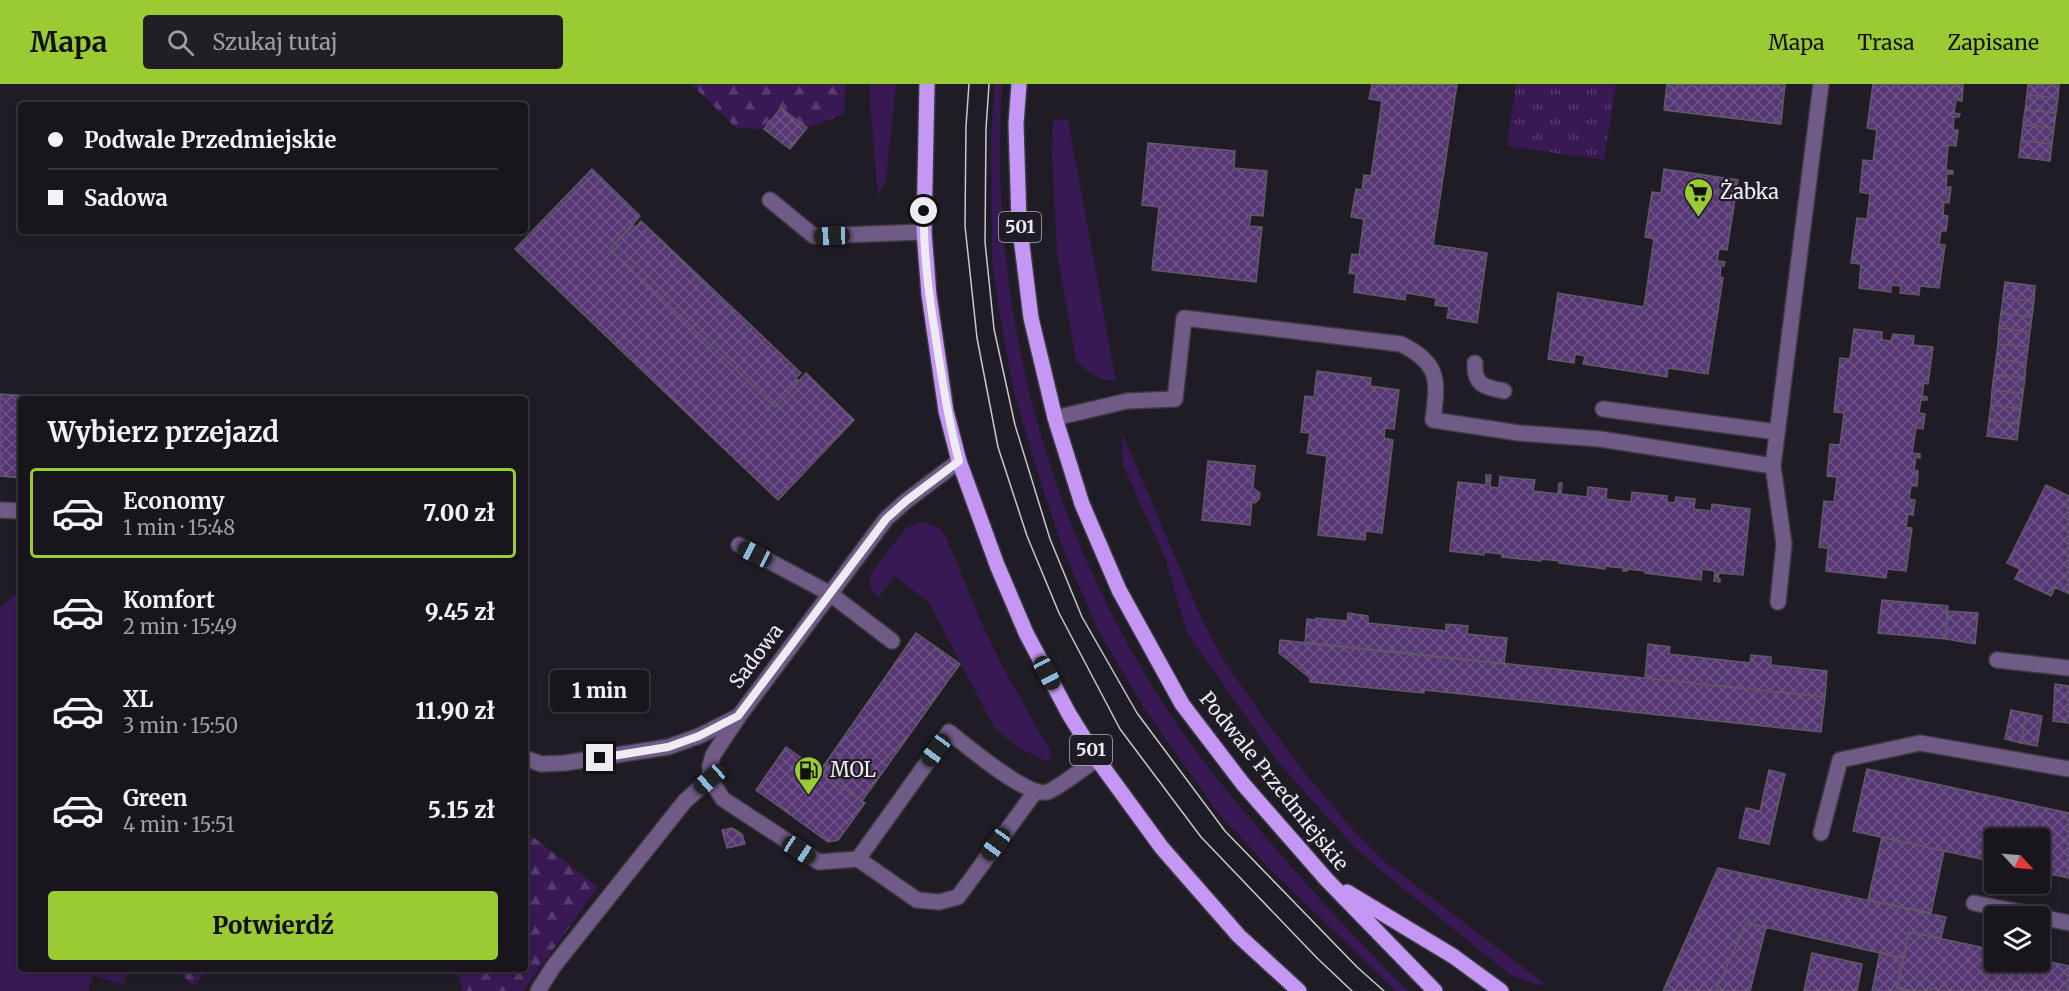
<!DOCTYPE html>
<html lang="pl">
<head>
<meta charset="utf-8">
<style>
	body { margin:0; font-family:Merriweather,serif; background:#211e25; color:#f1f3f6; height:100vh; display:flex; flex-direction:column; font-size:22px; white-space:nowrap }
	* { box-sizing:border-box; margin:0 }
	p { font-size:20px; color:#9f9fa3 }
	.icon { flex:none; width:33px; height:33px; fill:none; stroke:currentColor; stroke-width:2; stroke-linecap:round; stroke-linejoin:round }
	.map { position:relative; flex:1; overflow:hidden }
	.sheet { position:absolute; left:18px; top:312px; width:510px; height:576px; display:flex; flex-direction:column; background:#18151c; border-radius:6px; box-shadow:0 3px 9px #0003,0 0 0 2px #36343b }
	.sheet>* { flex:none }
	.top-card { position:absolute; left:18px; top:18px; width:510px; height:132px; border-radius:6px; box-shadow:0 3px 9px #0003,0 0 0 2px #36343b; display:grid; align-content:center; height:132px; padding:0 30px; background:#18151c }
	.needle { width:39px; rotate:116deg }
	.fabs { position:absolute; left:1984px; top:744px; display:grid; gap:12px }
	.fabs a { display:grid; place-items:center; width:66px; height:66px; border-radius:6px; background:#18151c; box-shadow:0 3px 9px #0003,0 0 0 2px #36343b; font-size:30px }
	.end { position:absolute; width:27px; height:27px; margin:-14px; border:8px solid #eeecf2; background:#111; box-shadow:0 0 0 3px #111 }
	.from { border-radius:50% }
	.bubble { position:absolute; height:42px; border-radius:6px; background:#18151c; box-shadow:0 3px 9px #0003,0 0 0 2px #36343b; font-size:20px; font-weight:800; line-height:42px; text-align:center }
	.car { position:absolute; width:18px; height:36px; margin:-18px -9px; border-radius:8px; box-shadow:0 0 4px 2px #0007; background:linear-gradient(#222 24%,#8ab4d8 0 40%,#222 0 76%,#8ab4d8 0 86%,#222 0) }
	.top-card b { display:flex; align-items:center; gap:21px; height:57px; font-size:22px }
	.top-card b+b { border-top:2px solid #36343b }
	.top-card i { width:15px; height:15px; background:#f1f3f6 }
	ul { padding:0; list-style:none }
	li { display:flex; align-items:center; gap:18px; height:90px; margin:0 12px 9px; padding:0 18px; border:3px solid transparent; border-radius:6px }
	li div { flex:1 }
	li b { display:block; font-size:22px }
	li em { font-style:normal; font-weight:800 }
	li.active { border-color:#9bcb32 }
	li>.icon { width:54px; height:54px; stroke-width:1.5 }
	h2 { padding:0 30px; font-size:27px; line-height:72px }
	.action { display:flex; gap:12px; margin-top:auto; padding:12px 30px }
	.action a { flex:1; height:69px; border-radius:6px; background:#9bcb32; color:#111; font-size:24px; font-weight:800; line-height:69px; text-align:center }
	header { display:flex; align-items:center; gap:36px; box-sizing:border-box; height:84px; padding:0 30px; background:#9bcb32; color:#111 }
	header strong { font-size:28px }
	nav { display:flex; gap:33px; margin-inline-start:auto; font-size:21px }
	.search { width:420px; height:54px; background:#211e25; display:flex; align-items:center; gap:15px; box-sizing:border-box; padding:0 21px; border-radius:6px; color:#9f9fa3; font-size:22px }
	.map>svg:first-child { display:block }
</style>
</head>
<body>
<header>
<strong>Mapa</strong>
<div class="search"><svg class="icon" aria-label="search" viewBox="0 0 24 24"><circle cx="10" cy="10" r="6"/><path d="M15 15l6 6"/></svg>Szukaj tutaj</div>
<nav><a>Mapa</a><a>Trasa</a><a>Zapisane</a></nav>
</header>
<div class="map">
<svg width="2069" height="907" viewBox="0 0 2069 907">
	<defs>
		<pattern id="forest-firs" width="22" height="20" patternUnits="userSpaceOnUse" patternTransform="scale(1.5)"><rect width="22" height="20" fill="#391953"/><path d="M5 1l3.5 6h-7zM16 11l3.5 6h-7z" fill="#563b6c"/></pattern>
		<pattern id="park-tufts" width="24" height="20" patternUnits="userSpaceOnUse" patternTransform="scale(1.5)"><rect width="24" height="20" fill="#391953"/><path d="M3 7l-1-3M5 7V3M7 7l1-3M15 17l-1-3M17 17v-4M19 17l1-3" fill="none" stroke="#563b6c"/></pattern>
		<pattern id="building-cross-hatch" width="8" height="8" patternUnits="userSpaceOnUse" patternTransform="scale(1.5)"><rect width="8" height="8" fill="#563774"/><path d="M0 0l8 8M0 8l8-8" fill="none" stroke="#6f5488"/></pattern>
	</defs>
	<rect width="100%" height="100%" fill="#201c25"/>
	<path fill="#391953" d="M870,0H896L886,95L878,112L870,18Z
		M995,0H1002C987,227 1051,458 1181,646C1206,683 1235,717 1264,751C1310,805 1357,857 1408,907H1396L1273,788L1219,730L1144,624L1097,544L1062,462L1042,402L1014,309L1005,262L992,179L991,49Z
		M1053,36H1068L1116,297C1098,296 1088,289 1076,276L1057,169L1052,72Z
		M1122,348L1199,529L1221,572L1251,616L1304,688L1353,746L1386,779L1545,900L1537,901L1512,892L1385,790L1355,764L1278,678L1187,549L1165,474L1123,381Z
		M922,438L940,444L946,453L982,540L1002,582L1052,670L1049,676L1046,677L1019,664L995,645L929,518L894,492L878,514L870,503V491L906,444Z
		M21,505V885H128L124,901L93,892L88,907H0V524Z"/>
	<path fill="url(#forest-firs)" d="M691,0H846L844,30L807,44L781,24L764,45L736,44Z
		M525,747L598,803L523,907H463L456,885H525Z
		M176,885H207L194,902Z"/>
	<path fill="url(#park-tufts)" d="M1516,0H1616L1604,76L1507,62Z"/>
	<path fill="url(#building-cross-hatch)" stroke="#5f5a64" stroke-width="1.5" d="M1372,0H1457L1433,161L1487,169L1477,239L1447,234L1449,223L1435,221L1436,214L1406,209L1405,216L1354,208L1356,190L1349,189L1352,170L1359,171L1364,135L1351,133L1356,105L1362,106L1364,91L1371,92L1382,17L1369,15Z
		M1667,0H1785L1781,40L1664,26Z
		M1873,0H1963L1962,17L1956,16L1954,29L1960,30L1959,33H1954L1953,46H1958L1956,62L1948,61L1946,86L1953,87V90H1947L1946,103H1951L1949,119L1944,118L1943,131L1948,132L1946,147H1941L1939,160L1945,161L1939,204L1920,202L1919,211L1900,209L1901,202L1891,201V208L1859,204L1861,180L1851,179L1857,134L1867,135L1870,110L1860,108L1863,76L1873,77L1877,46L1867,44Z
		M2028,0H2059L2058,14L2027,11Z
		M2027,11L2058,14L2056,29L2025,26Z
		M781,24L807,44L790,65L764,45Z
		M2025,26L2056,29L2054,44L2023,41Z
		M2023,41L2054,44L2052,60L2021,57Z
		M2021,57L2052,60L2050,77L2019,73Z
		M1148,59L1235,67L1234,84L1267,87L1263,132L1251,131L1249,142L1262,143L1256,198L1152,186L1159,123L1142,121Z
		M592,85L640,132L610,165L775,323L806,289L854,336L778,416L515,165Z
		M1664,85L1738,96L1727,166L1719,165L1717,177L1725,178L1724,182H1721L1720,193L1723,194L1708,290L1668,284L1667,293L1583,280L1585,272L1575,270L1574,279L1548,275L1558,209L1644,223L1654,155L1645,153L1652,108L1661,109Z
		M641,137L801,289L796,294L799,297L775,323L610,165L633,141L636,143Z
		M2005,198L2035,202L2034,217L2003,214Z
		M2003,214L2034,217L2032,233L2001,229Z
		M2001,229L2032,233L2030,248L1999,244Z
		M1999,244L2030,248L2028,263L1998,260Z
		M1854,245L1882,248V256L1891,257L1893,250L1914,252L1913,261L1933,263L1928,300L1924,299L1922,312L1927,313V316H1921L1919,329L1925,330L1923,345L1916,344L1912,369L1920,370V374L1916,373L1914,386L1918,387L1917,402H1911L1909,415L1915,416L1913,431L1908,430L1906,443L1912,444L1906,487L1887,485L1886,494L1826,487L1828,464L1819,463L1824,417L1834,418L1837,393L1827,392L1830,360L1840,361L1844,329L1834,328L1840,274L1850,275Z
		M1998,260L2028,263L2026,279L1996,275Z
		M1996,275L2026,279L2025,294L1994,291Z
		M1317,287L1371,294L1370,302L1399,306L1394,345L1385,344L1384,354L1393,356L1382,449L1366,447L1365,456L1318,451L1327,372L1307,369L1310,349L1301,348L1305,312L1314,313Z
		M1994,291L2025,294L2023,309L1992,306Z
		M1992,306L2023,309L2021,325L1991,321Z
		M0,310L28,312L27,315H21V394L0,392Z
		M1991,321L2021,325L2019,340L1989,336Z
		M1989,336L2019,340L2017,356L1987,352Z
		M1208,377L1255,382L1253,404L1260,409L1259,415L1255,419L1252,418L1250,441L1202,436Z
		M1486,391H1491L1490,403L1499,404L1500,392L1503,393L1535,396L1533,407L1558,410L1559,399H1562L1561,410L1587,413L1588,403L1607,405L1606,415L1631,418L1632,408L1667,412V418L1675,419L1676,413L1695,415L1694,425L1711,427L1712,420L1750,425L1743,491L1719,489L1718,494L1720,495V498L1714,497L1715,487L1702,485L1701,496L1645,489V487L1627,485V487H1623V484L1605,482V485L1559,479L1560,477L1541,475V477L1502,473V470L1484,468V471L1450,467L1458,398L1486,401Z
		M2046,401L2069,412V510L2055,503L2051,512L2015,495L2020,485L2007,479Z
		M1882,516L1948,522L1945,555L1878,549Z
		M1948,527L1978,529L1975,560L1945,555Z
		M1348,529L1368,532V539L1446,547V540L1468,542L1467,550L1507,554L1504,580L1305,559L1307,535L1316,536V534L1347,537Z
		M916,549L960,580L862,717L820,687Z
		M1280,556L1825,613L1821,648L1424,606V609L1310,598V594L1279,569Z
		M1648,560L1670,563L1669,570L1750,579L1751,571L1771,573V581L1827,587L1825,613L1645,594Z
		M2055,600L2069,602V639L2053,637Z
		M2011,626L2026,629L2021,659L2005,655Z
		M2026,629L2042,632L2037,662L2021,659Z
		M786,663L865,719L838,756L828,758L756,706Z
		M1867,685L2069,729V794L2040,788V754H1995V778L1853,747Z
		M1769,686L1785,690L1769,760L1739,754L1746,724L1760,727Z
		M732,744L742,750L745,760L727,764L722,746Z
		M1882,753L1944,767L1931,829L1868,816Z
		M1718,784L1946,833L1941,854L1909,848L1903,874L1746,839L1716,907H1663Z
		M1746,839L1766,843L1750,907H1716Z
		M1909,848L1995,866V878H2040V876L2069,882V907H1940L1931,905V907H1911L1897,903Z
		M1880,868L1903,874L1897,904L1910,907H1872Z
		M1812,869L1862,880L1857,907H1804Z"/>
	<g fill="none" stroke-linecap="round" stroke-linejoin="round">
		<defs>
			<path id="lane" d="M770,116L814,152L924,148
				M1475,279C1474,302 1485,303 1504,307
				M1603,325L1777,348
				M1055,334L1127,317L1175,315L1184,234L1401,260C1440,280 1438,295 1433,336L1519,349L1600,355L1773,382
				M0,426L21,427
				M739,461L829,509L892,557
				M1778,518L1784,460L1773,382L1821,0
				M1997,576L2069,584
				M739,632L713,671L710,682V695L723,715L819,778L858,775L917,816L939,818L958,813L1035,708
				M1821,749L1840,676L1920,659L2069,685
				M858,775L949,648C966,661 1026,713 1047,708C1054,707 1088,681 1097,675
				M1974,819L2039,832
				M2040,833L2069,839
				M538,907L553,883L685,717L710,695"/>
			<path id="street" d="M525,674L541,680L565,679L668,663L699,652L739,632L886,435L906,417L959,377"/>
			<path id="primary" d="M927,0L924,148L929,211L946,327L959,377L997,481L1026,549L1069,630L1097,675L1162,764L1239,852L1299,907
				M1019,0L1016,40L1019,137L1031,234L1055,334L1082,420L1119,506L1182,620L1243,700L1327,796L1435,907
				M1347,808L1453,872L1501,907"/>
		</defs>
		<use href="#lane" stroke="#3d3942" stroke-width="18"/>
		<use href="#street" stroke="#3d3942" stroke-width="18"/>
		<use href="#primary" stroke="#3d3942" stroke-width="18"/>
		<use href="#lane" stroke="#705b87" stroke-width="15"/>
		<use href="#street" stroke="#705b87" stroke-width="15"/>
		<use href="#primary" stroke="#c497f4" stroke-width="15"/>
		<path stroke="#c9c7cd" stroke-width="1.5" d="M969,0L966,42L965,142L977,254L998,363L1027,452L1059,529L1120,645L1201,753L1317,874L1352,907
			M989,0L986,45L985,158L994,245L1015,341L1050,455L1082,533L1137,629L1225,747L1357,883L1384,907"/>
	</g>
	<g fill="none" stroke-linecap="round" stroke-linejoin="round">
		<path stroke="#eeecf2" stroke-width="8" d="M600,674L668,663L699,652L738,632L886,435L906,417L959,377C948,336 942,297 936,255C929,213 923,170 924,127"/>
	</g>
	<defs>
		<symbol id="supermarket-pin" viewBox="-11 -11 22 30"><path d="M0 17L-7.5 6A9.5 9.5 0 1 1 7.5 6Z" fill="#9bcb32" stroke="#201c25"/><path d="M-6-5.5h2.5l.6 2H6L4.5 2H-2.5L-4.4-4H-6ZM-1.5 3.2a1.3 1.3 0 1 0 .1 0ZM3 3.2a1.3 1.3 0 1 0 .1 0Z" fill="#111"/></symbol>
		<symbol id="fuel-pin" viewBox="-11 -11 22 30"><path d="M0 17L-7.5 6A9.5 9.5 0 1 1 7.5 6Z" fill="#9bcb32" stroke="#201c25"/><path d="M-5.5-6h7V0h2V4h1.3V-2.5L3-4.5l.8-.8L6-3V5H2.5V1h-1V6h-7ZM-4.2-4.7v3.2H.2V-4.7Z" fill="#111"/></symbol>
	</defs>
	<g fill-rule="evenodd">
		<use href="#supermarket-pin" x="1682" y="92" width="33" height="45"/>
		<use href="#fuel-pin" x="792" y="670" width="33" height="45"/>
	</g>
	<g text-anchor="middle" stroke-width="4.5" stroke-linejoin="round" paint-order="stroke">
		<g fill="#201c25" stroke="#b0aeb4" stroke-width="1.5">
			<rect x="999" y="128" width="42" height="30" rx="4.5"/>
			<rect x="1070" y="651" width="42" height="30" rx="4.5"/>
		</g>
		<g font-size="18" font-weight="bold" fill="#eeecf2">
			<text x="1020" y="149">501</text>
			<text x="1091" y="672">501</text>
		</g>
		<g font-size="20" fill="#eeecf2" stroke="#201c25" text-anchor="start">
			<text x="1720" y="115">Żabka</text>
			<text x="830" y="693">MOL</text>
		</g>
		<g font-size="20" fill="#eeecf2" stroke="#201c25">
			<text transform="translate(756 572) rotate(-53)" y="7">Sadowa</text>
			<text transform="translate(1274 697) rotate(51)" y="7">Podwale Przedmiejskie</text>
		</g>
	</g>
</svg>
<div class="fabs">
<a><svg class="needle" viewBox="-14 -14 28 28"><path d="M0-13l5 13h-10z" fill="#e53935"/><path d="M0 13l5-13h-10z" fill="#9f9fa3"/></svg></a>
<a><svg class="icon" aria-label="layers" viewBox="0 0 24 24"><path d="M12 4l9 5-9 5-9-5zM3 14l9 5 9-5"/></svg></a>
</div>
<i class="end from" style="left:924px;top:127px"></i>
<i class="end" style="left:600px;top:674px"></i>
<div class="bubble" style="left:550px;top:586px;width:99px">1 min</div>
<i class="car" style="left:832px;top:152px;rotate:268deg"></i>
<i class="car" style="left:755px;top:470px;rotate:297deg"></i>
<i class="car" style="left:1047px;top:589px;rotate:152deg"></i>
<i class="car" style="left:936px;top:666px;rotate:216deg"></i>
<i class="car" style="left:710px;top:695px;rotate:229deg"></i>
<i class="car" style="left:996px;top:760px;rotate:216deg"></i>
<i class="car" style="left:799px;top:766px;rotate:123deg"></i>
<div class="top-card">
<b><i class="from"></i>Podwale Przedmiejskie</b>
<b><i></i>Sadowa</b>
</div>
<section class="sheet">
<h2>Wybierz przejazd</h2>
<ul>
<li class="active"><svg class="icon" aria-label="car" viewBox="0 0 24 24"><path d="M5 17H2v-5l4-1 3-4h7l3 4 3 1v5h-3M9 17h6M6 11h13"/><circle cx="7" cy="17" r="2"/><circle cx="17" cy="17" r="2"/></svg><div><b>Economy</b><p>1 min · 15:48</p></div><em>7.00 zł</em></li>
<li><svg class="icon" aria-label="car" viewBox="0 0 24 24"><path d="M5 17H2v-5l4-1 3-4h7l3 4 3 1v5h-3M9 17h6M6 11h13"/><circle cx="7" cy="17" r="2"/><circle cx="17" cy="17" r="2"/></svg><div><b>Komfort</b><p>2 min · 15:49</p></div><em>9.45 zł</em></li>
<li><svg class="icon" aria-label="car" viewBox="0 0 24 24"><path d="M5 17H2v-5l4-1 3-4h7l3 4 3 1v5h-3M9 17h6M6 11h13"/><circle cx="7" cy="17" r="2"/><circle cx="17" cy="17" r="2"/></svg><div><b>XL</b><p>3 min · 15:50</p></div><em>11.90 zł</em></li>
<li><svg class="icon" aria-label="car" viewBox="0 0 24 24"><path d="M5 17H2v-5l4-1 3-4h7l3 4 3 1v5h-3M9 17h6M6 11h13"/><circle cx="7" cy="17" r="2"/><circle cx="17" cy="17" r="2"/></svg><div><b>Green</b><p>4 min · 15:51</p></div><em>5.15 zł</em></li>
</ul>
<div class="action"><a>Potwierdź</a></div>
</section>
</div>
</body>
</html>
